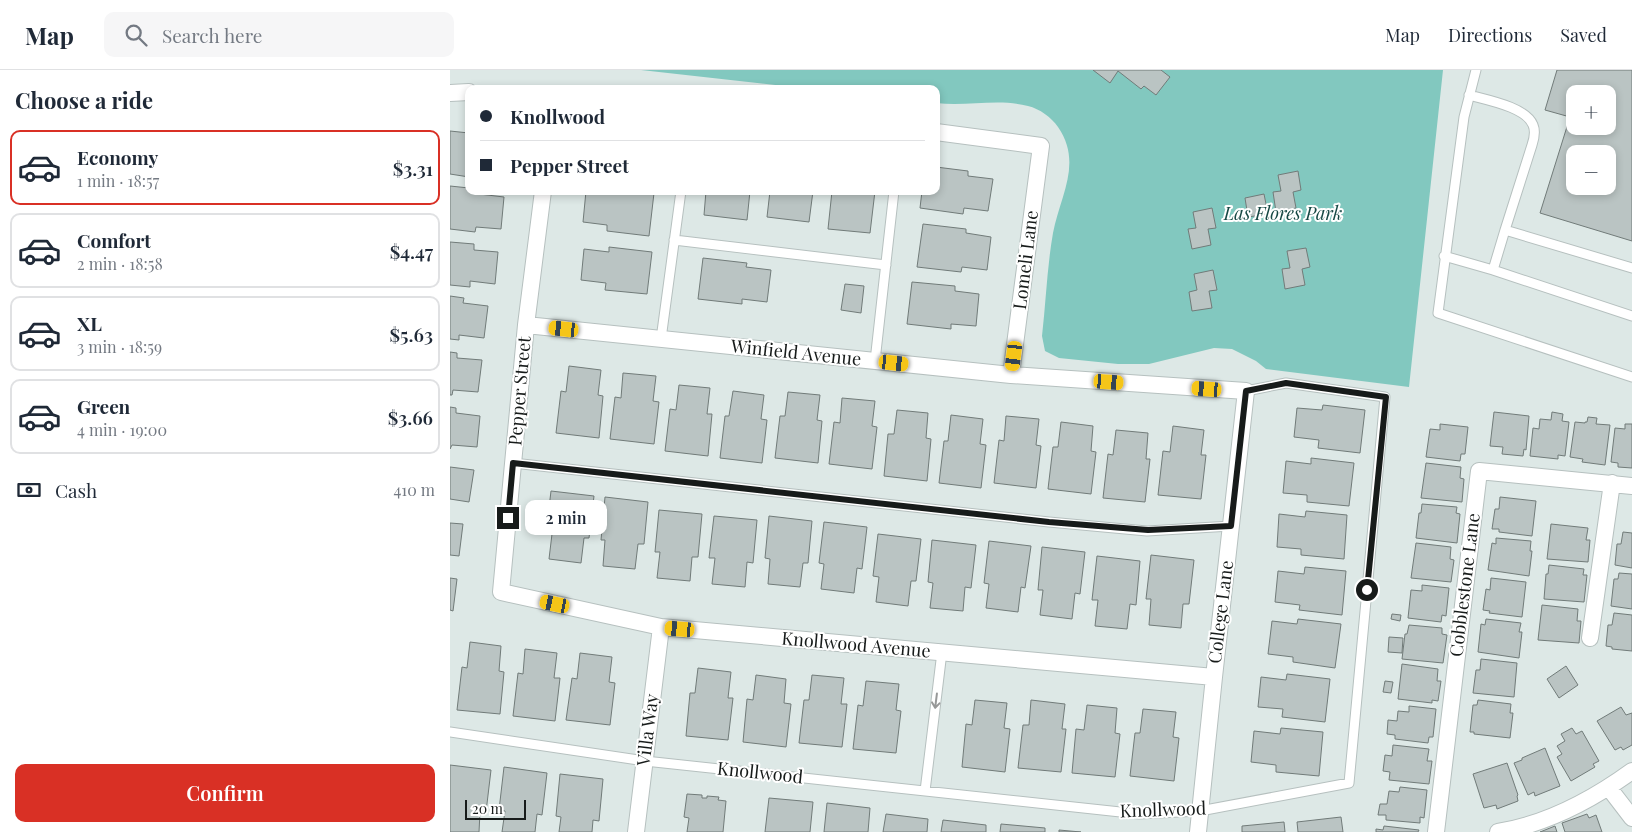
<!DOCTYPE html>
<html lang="en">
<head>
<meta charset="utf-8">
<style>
	body { margin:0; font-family:"Playfair Display",serif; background:#f6f6f7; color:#1f2937; height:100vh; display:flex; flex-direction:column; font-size:19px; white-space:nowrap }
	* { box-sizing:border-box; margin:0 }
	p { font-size:16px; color:#747a83 }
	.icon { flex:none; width:28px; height:28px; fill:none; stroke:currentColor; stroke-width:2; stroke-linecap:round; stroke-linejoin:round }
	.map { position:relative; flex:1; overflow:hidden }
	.sheet { display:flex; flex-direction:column; background:#fff; width:450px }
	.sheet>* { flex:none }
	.banner { position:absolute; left:15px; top:15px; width:475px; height:110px; border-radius:10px; box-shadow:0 2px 8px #0003; display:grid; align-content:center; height:110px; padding:0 15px; background:#fff }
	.controls { position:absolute; left:1116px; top:15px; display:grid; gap:10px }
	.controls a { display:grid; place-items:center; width:50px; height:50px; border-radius:10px; background:#fff; box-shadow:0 2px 8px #0003; font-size:25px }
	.scale { position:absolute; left:15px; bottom:12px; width:61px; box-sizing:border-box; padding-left:5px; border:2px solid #171b1a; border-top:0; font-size:14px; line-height:18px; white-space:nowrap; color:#171b1a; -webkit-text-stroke:4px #fff; paint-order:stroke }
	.end { position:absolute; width:22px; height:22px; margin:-11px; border:6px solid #171b1a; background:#fff; box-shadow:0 0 0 2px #fff }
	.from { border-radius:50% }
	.bubble { position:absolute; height:35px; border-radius:10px; background:#fff; box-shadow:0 2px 8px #0003; font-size:16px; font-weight:600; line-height:35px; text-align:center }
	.car { position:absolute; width:15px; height:30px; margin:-15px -8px; border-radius:6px; box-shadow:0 0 4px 1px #0007; background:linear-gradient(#f5c518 24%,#345 0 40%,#f5c518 0 76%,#345 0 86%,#f5c518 0) }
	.banner b { display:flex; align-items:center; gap:18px; height:48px; font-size:19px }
	.banner b+b { border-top:1px solid #e0e1e3 }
	.banner i { width:12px; height:12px; background:#1f2937 }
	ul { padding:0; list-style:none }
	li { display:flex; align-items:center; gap:15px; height:75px; margin:0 10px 8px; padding:0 5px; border:2px solid #e0e1e3; border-radius:10px }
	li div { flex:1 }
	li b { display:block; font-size:19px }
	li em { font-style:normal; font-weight:600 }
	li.selected { border-color:#d93025 }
	li>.icon { width:45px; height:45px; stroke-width:1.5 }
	h2 { padding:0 15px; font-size:22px; line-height:60px }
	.pay { display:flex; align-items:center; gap:12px; height:55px; padding:0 15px; font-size:19px }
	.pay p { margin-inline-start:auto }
	.primary-button { display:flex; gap:10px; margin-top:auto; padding:10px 15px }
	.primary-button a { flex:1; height:58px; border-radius:10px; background:#d93025; color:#fff; font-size:20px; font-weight:600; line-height:58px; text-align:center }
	header { display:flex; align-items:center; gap:30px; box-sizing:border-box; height:70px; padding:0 25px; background:#fff; border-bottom:1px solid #e0e1e3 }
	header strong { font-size:24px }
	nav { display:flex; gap:28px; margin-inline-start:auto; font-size:18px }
	.search { width:350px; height:45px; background:#f6f6f7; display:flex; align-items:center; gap:12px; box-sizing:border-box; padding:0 18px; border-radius:10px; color:#747a83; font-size:19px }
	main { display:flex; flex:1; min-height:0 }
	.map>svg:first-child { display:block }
</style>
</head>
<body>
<header>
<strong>Map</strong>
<div class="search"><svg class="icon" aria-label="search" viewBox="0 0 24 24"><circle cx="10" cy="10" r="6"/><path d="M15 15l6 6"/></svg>Search here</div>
<nav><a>Map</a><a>Directions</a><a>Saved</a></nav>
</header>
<main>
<section class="sheet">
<h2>Choose a ride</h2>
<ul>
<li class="selected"><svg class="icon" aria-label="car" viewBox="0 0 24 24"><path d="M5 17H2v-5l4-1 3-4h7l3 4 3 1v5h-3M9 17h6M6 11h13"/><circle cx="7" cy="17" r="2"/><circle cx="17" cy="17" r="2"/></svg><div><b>Economy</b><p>1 min · 18:57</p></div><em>$3.31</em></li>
<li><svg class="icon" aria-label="car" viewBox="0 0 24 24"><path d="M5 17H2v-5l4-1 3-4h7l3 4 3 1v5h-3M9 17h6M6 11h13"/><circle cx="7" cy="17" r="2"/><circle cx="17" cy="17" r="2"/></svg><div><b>Comfort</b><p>2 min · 18:58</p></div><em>$4.47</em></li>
<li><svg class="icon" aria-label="car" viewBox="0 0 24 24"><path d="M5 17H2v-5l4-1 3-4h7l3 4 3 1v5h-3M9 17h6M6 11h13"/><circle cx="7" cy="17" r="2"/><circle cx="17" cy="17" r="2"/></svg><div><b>XL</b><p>3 min · 18:59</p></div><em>$5.63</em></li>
<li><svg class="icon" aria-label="car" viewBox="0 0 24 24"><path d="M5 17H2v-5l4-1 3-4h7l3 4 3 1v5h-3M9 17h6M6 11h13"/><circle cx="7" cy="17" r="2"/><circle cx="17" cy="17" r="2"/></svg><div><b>Green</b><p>4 min · 19:00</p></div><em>$3.66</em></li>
</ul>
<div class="pay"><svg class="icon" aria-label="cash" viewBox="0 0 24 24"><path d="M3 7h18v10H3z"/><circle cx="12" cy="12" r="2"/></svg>Cash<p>410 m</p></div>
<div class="primary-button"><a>Confirm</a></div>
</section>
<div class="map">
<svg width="1182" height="762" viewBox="0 0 1182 762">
	<rect width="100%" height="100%" fill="#dde8e6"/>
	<path fill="#82c8bf" d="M191,0H993L959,317L816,299L806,291L782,279L764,278L699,294H668L609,288L595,281L592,266C596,232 597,197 603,163C610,126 633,93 608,57C601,47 590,39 578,36C548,28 516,37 486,33V19H361Z"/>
	<path fill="#bac4c3" stroke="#717b79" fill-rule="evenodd" d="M643,0H711L720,7L706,25L694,16L691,19L668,1L660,13Z
		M1107,0H1182V171L1090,143L1120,47L1095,40ZM1125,24H1158V56H1125ZM1125,84H1158V116H1125Z
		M0,61L19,63V107L0,104Z
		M486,97L518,101V106L543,109L538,141L514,138L513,144L470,138L472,121H486Z
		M848,101L851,120L843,122L846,138L826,142L823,122L831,121L828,105Z
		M0,116L19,118V121H30L29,124L54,127L51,159L26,157L25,162L0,159Z
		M136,121L162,124V121L204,123L199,166L157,161V155L133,152Z
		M256,121H300L297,150L254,145Z
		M320,121H363L359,152L317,147Z
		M382,121H425L420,163L378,159Z
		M814,124L818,144L798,147L795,128Z
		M762,138L766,158L758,159L761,175L742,179L738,159L746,158L743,142Z
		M473,154L516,159V163L541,167L537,200L512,197L511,202L467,197Z
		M0,172L24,174V180L48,182L45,214L20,211V217L0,215Z
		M159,177L202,182L197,224L155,220L156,213L131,210L134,179L159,182Z
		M856,178L860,197L852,199L855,215L835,219L832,199L840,198L837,181Z
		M253,188L297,193L296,197L321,200L317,232L292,229V234L248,229Z
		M763,200L767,220L759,221L762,238L742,241L739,222L747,220L744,204Z
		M462,212L505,216V221L529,224L526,256L501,254V259L457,254Z
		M395,214L414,216L411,243L391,240Z
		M0,226L14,228L13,233L38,236L34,268L9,265V270L0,269Z
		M0,282L7,283V288L32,290L28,322L3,320L2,325H0Z
		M119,296L151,300L148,325L153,326L149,368L106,363L111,321L116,322Z
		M173,303L206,306L203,331L209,332L204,374L160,369L165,327L171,328Z
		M229,315L260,318L257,344H262L258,386L215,381L220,339L226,340Z
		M283,321L314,325L311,349L317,350L312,393L270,388L275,346H279Z
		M338,322L370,325L367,350L372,351L368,393L325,388L330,346H335Z
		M392,328L425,331L422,356L427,357L422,399L379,394L384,352L390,353Z
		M873,335L915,340L910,383L868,378L869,370L844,367L847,338L872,340Z
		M0,337L6,338V343L30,346L27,377L2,375L0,379Z
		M447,340L478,343L476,368L481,369L477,411L434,406L438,364H444Z
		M1044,342L1079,346L1076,380L1074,379L1073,386L1052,384L1053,377L1040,376Z
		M1102,342L1113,344L1112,351L1119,352L1115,386L1108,385V389L1080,386L1083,358L1089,359L1090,349L1101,350Z
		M501,345L533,349L530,374L536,375L531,418L489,413L494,371H498Z
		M556,346L589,349L586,375L591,376L586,418L544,413L549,370L554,371Z
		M1138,347L1147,348L1146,354L1160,355L1155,395L1132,392L1133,389L1120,387L1125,352L1135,353V352H1137Z
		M611,352L643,356L641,381L646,382L641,424L598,419L603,377H608Z
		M990,354L1018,357L1015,384H1011L1010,391L976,387L980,359L990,360Z
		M1175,354H1182V398L1168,397V393L1161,392L1165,358L1175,359Z
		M723,356L754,360L751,385H756L751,429L708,425L713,381L720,382Z
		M666,360L698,363L696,389H700L695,432L653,428L658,384L663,385Z
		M861,388L904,393L899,436L857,432V425L833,423L836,391L861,394Z
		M976,393L1011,397L1010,408L1014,409L1012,432L971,428Z
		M0,397L24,400L19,432L0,429Z
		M101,421L144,426L139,468H134L131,493L99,489L102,464L96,463Z
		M155,427L198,432L194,474H188L185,499L153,496L155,470H151Z
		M1050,427L1086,431L1082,466L1049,462V459H1042L1045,439H1049Z
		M972,434L1007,437L1006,443L1010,444L1007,473L966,468L969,443H971Z
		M209,440L252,444L248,487H242L240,511L207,508L210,482H205Z
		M856,441L897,445L894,489L851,485V479L827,477L829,444L855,447Z
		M264,446L307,450L303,493L297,492L295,517L262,514L265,488H259Z
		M319,446L362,451L358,493H353L350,517L318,514L320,489L315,488Z
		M374,452L417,457L412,499L407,498L404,523L371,519L374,494L369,493Z
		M0,453L13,454L9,486L0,485Z
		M1101,454L1138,458L1136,470H1140L1138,492L1097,489Z
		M1173,462L1182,463V498L1165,495L1167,474H1171Z
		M428,464L471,469L466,511H461L458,536L426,532L429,507L423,506Z
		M1046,468L1081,471L1080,481H1082L1079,506L1038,500L1042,473L1046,474Z
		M482,470L526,475L521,518L515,517L513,541L480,538L483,513L478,512Z
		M539,471L581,476L575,518L571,517L568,542L536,538L539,514L534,513Z
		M966,473L1001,477L1000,489L1004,490L1001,512L961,508Z
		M592,477L635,482L630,524L625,523L622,549L590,545L593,520H588Z
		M701,485L744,490L739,534H733L731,558L699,555L701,529H696Z
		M647,486L690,491L686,535L680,534L677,559L645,556L648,530H642Z
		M1099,495L1134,499L1133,505H1137L1134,532L1094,529L1096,504H1098Z
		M855,497L896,501L892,545L849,540L850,535L825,532L828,501L854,504Z
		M1169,503L1182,504V539L1161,536L1164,509H1168Z
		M0,508L7,509L3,541L0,540Z
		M1041,508L1076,512L1072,547L1039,543L1040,541L1033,540L1036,519L1040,520Z
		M972,515L999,518L996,546L992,545L991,552L958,548L961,520L972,521Z
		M1092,535L1128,539L1127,551H1131L1129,573L1088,570Z
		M1164,543L1182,545V581L1162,579V577L1156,576L1158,555H1162Z
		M942,544L951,545L950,551L941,549Z
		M848,549L891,554L885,598L843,592V587L818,584L822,551L847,554Z
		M1036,549L1071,553L1069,562H1072L1069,588L1028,582L1031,554L1035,555Z
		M959,555L992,558V564L997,565L993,593L952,589L955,564H957Z
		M939,567L953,568L952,583L938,582Z
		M20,572L51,576L49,601L54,602L50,644L7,640L12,597L17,598Z
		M75,579L107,583L104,608H110L105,651L63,646L68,603L73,604Z
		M130,583L162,587L159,612L165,613L160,655L116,650L122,608L127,609Z
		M1031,589L1067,593L1064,627L1023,623L1026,600H1030Z
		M952,594L988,599L987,611H991L988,631L982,630V633L948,629Z
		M1116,596L1128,615L1109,628L1097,609Z
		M248,598L281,602L278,628H283L278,670L236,666L240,623H245Z
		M837,604L880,609L875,652L832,647L833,639L808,637L811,607L836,610Z
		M306,605L336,609L334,633L341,634L336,677L293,672L297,629L303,630Z
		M362,605L394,608L391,634H397L392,677L349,673L354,630H359Z
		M416,611L449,614L446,640L451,641L446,683L403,679L408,635L413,636Z
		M935,611L943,612L941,623L933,622Z
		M525,630L557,633L554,658L560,659L555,702L512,697L516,654L522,655Z
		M581,630L615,634L612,659H616L611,702L568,698L573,655H579Z
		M1028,630L1061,634L1060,643H1063L1060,668L1024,664V662H1020L1023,635H1027Z
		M637,635L667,638L665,663L670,664L665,707L622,703L626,659L634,660Z
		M959,636L986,639L983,667H979L978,673L945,669V665L937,664L938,650L947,651L948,641L959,642Z
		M1171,637L1176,645L1182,643V675L1173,680L1171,677L1165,680L1147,651Z
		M693,639L726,642L723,667L729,668L724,711L680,706L685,663H690Z
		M831,658L873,662L869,706L826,702V695L801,692L804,661L830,664Z
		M1122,658L1126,664L1132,661L1149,691L1143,694L1145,697L1121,711L1107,687L1112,684L1107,676L1115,671L1111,664Z
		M943,675L979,679L977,691H982L979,714L939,710L940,702L933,701L935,685L942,686Z
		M1095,678L1110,716L1085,726L1084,722L1078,725L1064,693L1072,690V688Z
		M1057,693L1068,725L1067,726L1068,731L1047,739L1046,735L1034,738L1023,704Z
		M0,695L41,700L36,742H30L29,762H0Z
		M54,697L97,703L92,745L87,744L85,762H52L55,741L49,740Z
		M110,704L153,709L149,751L143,750L142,762H109L111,747L106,746Z
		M950,717L977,720L974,748L970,747V753L936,750V745H928L930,734H937L939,721L949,722Z
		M237,724L252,725V728H257V726L269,727L268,730L276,731L273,762H237L239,748L234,747Z
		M319,728L363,732L360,762H315Z
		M377,733L420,738L418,762H374Z
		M436,744L478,749L477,762H433Z
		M1137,744L1139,748L1146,745L1152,762H1115L1112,753Z
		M891,747L893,762H848L847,752Z
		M493,750L536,755V762H491Z
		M834,752L835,762H792V756Z
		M551,754L595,758V762H550Z
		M934,756L969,760L968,762H926V759L933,760Z
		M1105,756L1107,762H1090Z
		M609,760L631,762H609Z"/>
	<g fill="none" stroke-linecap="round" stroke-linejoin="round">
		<defs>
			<path id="service" d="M1026,0L1014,47L988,243L1182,307
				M1019,25C1037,30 1076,37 1083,55C1086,62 1084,69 1082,75L1055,160L1182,198
				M224,170L436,195
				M994,186L1043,200L1055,160
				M1043,200L1182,246
				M211,269L231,121
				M425,291L444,121
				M63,393L599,452L697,461L781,456
				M0,662L195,691L689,744L750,741L899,713L935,327L836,313L796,321
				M475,721L492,582"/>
			<path id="minor" d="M0,23L19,22
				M486,62L591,76L561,305
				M93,121L76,255L51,522L211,557L764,607
				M76,255L561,305L796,321L764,607L748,762
				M1140,568L1162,413
				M1159,718L1182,748
				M186,762L211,557
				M986,762L1029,401L1182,416
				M1048,762C1097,754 1142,730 1182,701"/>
		</defs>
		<use href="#service" stroke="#b6c0bf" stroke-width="11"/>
		<use href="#minor" stroke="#b6c0bf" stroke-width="18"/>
		<use href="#service" stroke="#fff" stroke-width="9"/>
		<use href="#minor" stroke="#fff" stroke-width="16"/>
	</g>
	<defs><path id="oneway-shaft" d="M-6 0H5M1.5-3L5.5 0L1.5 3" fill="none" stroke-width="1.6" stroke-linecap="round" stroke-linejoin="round" transform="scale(1.25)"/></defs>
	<use stroke="#979898" href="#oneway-shaft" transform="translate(486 631) rotate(97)"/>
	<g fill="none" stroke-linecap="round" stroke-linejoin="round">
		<path stroke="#171b1a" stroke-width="6" d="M58,448L63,393L599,452L698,460L781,456L796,321L836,313L936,327L917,520"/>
	</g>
	<g text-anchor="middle" stroke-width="4" stroke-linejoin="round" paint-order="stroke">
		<g font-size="18" font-style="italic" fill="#164844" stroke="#fff">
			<text x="833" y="150">Las Flores Park</text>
		</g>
		<g font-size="18" fill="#171b1a" stroke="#fff">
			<text transform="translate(576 190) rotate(-83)" y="6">Lomeli Lane</text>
			<text transform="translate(346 283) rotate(6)" y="6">Winfield Avenue</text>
			<text transform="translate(70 321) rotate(-85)" y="6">Pepper Street</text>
			<text transform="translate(1015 515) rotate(-83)" y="6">Cobblestone Lane</text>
			<text transform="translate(771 542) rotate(-83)" y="6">College Lane</text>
			<text transform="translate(406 575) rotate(5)" y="6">Knollwood Avenue</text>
			<text transform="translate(198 660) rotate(-83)" y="6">Villa Way</text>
			<text transform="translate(310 703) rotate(6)" y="6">Knollwood</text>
			<text transform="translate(713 740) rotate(-2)" y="6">Knollwood</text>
		</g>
	</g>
</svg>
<div class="controls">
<a>+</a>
<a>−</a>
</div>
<div class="scale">20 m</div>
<i class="end from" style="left:917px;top:520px"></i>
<i class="end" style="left:58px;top:448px"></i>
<div class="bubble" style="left:75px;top:430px;width:82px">2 min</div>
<i class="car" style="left:114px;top:259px;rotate:276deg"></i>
<i class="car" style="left:564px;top:286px;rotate:187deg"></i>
<i class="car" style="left:444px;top:293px;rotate:96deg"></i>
<i class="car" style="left:659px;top:312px;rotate:94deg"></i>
<i class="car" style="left:757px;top:319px;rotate:274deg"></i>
<i class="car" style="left:105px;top:534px;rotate:282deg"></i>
<i class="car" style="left:230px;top:559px;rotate:275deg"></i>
<div class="banner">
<b><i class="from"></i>Knollwood</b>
<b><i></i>Pepper Street</b>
</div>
</div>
</main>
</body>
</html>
